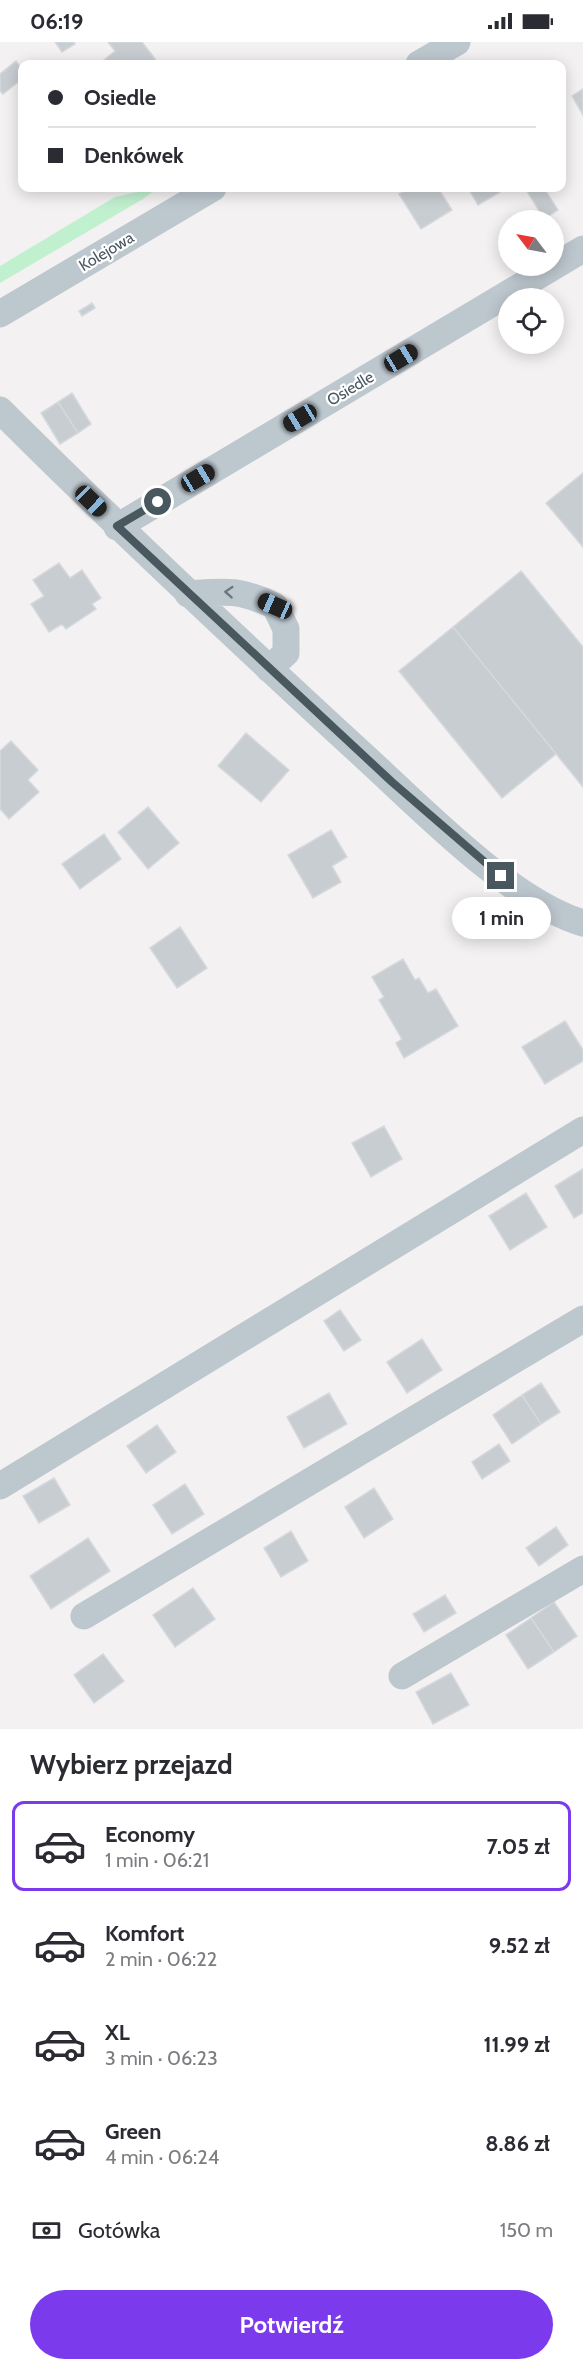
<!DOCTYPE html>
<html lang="pl">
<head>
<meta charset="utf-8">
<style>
	body { margin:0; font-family:Cabin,sans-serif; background:#f2f2f3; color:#2b2b33; height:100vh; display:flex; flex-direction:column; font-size:22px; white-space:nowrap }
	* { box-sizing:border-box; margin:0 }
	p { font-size:20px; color:#7c7c81 }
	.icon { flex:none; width:33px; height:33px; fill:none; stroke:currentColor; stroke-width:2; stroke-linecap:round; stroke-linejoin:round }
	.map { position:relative; height:1687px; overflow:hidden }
	.drawer { display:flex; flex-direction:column; background:#fff; flex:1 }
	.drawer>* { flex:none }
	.banner { position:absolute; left:18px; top:18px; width:548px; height:132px; border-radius:12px; box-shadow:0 3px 15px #0003; display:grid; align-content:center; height:132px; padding:0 30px; background:#fff }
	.needle { width:39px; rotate:302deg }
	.controls { position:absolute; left:498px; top:168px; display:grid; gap:12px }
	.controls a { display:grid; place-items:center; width:66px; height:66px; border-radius:50%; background:#fff; box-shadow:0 3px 15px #0003; font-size:30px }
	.end { position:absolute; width:27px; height:27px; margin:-14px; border:8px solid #49575f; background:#fff; box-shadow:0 0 0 3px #fff }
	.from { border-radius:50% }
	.bubble { position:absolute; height:42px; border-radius:21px; background:#fff; box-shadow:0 3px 15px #0003; font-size:20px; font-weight:700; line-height:42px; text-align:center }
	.car { position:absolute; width:18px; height:36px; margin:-18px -9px; border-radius:8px; box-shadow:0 0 4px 2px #0007; background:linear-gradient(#222 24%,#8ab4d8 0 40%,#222 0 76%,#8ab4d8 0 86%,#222 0) }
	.banner b { display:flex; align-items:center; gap:21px; height:57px; font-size:22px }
	.banner b+b { border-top:2px solid #e1e1e2 }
	.banner i { width:15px; height:15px; background:#2b2b33 }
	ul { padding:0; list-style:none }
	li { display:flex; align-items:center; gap:18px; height:90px; margin:0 12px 9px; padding:0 18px; border:3px solid transparent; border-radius:12px }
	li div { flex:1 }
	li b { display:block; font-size:22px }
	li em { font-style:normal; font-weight:700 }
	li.on { border-color:#7c3aed }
	li>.icon { width:54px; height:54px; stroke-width:1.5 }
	h2 { padding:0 30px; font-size:27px; line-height:72px }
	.pay { display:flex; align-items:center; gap:15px; height:66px; padding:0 30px; font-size:22px }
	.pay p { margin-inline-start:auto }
	.button { display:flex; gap:12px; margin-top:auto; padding:12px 30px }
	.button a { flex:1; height:69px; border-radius:36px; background:#7c3aed; color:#fff; font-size:24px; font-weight:700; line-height:69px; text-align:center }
	.status { display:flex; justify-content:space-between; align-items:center; height:42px; padding:0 30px; background:#fff; direction:ltr }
	.status svg { height:16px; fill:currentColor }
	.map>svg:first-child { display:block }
</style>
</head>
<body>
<div class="status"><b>06:19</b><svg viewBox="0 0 49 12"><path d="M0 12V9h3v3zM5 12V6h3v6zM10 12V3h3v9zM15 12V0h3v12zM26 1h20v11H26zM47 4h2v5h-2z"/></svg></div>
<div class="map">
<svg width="583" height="1687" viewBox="0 0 583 1687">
	<rect width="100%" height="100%" fill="#f4f1f2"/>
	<path fill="#c1f0ce" d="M154,146H158L143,157L0,241V224L115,155Z"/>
	<path fill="#c8cdd1" stroke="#d5d8dd" stroke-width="1.5" d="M55,0H74L75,2L62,10Z
		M108,0H142L159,22H99L115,9Z
		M16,19L22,27V37L3,52L0,49V32Z
		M583,47V73L572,54Z
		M410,146H438L452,168L421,187L399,152Z
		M468,146H507L478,163Z
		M525,146H544L558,168L544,177Z
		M92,261L95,266L82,274L79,269Z
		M72,351L91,382L78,391L58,360Z
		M58,360L78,391L60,402L41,371Z
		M583,431V505L546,461Z
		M59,521L70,536L82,528L101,556L92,562L96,567L66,587L62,582L49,590L31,562L44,554L33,538Z
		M521,529L583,605V745L453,585Z
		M453,585L556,712L502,756L399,629Z
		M246,691L289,728L261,760L218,724Z
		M11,699L38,728L28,738L39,750L9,777L0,767V709Z
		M148,765L179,801L148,827L118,790Z
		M331,788L347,815L332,824L341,840L313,856L288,813Z
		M104,792L121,817L80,847L62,822Z
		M180,885L207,926L177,946L150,906Z
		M403,917L415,938L419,936L428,951L436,947L458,984L404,1016L396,1001L402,997L379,958L384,955L372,935Z
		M565,979L583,1008V1019L545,1042L522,1005Z
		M384,1084L402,1117L371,1135L352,1101Z
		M583,1127V1171L574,1176L555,1144Z
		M526,1151L547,1185L510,1208L489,1174Z
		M340,1268L361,1298L344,1309L324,1279Z
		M422,1297L442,1328L407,1351L387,1320Z
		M541,1341L560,1370L541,1382L522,1353Z
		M329,1351L347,1382L304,1406L287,1375Z
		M522,1353L541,1382L512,1402L493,1373Z
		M157,1383L176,1410L146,1431L127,1404Z
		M499,1402L510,1419L482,1437L472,1420Z
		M54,1436L70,1463L39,1481L23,1454Z
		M185,1442L204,1472L172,1492L153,1463Z
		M374,1446L393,1477L364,1496L345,1465Z
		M556,1485L568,1503L539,1524L526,1506Z
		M291,1489L308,1519L281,1535L264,1506Z
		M88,1496L110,1529L51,1567L30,1534Z
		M193,1546L215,1577L175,1605L153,1573Z
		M445,1553L456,1571L424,1590L413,1572Z
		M554,1560L577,1594L554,1610L531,1576Z
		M531,1576L554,1610L528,1627L506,1593Z
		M103,1612L124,1639L94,1661L74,1633Z
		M451,1631L469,1663L433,1682L416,1650Z"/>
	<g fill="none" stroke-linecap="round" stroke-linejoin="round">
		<path stroke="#bdc7ce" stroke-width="27" d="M419,22L457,0
			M0,272L213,146
			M0,368C119,487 241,601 365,715C422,767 510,859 583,881
			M117,485L583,207
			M188,552C227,549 238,547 275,564L286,587V611L269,627
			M0,1444L583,1088
			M84,1574L583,1277
			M402,1634L583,1527"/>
	</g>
	<defs><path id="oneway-chevron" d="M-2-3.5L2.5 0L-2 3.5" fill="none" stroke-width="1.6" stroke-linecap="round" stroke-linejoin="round" transform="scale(1.5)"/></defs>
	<use stroke="#6c7980" href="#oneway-chevron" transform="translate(229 550) rotate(-176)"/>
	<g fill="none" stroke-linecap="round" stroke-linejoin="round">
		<path stroke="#49575f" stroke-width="8" d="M158,460L117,484L392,740L501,834"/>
	</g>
	<g text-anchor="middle" stroke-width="4.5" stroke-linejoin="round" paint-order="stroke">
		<g font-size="16" fill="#49575f" stroke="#fff">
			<text transform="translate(106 209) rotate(-31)" y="6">Kolejowa</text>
			<text transform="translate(350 346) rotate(-31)" y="6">Osiedle</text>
		</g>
	</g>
</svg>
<div class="controls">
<a><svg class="needle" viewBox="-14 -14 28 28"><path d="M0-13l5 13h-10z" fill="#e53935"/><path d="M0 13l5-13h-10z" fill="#7c7c81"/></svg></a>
<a><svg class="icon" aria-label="locate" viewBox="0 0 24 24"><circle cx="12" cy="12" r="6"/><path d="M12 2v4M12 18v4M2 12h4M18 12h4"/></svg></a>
</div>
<i class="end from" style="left:158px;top:460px"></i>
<i class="end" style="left:501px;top:834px"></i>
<div class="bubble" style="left:452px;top:855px;width:99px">1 min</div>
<i class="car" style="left:401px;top:316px;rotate:59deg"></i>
<i class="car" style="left:300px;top:376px;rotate:239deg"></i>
<i class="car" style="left:198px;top:436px;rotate:59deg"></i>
<i class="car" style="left:91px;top:459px;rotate:134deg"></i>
<i class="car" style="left:275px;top:564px;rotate:294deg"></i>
<div class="banner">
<b><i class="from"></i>Osiedle</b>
<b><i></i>Denkówek</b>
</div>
</div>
<section class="drawer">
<h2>Wybierz przejazd</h2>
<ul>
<li class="on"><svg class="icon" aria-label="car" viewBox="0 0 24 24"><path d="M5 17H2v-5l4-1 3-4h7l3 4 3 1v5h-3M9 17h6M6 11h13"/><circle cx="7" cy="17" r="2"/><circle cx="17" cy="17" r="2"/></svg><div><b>Economy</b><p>1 min · 06:21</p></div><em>7.05 zł</em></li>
<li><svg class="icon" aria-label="car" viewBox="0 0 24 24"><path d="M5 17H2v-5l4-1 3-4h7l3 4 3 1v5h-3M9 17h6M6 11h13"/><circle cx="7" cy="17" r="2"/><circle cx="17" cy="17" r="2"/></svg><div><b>Komfort</b><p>2 min · 06:22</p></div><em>9.52 zł</em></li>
<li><svg class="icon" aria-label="car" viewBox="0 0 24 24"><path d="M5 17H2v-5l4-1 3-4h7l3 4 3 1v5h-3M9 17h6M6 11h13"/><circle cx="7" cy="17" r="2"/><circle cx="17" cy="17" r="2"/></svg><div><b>XL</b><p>3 min · 06:23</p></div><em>11.99 zł</em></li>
<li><svg class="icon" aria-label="car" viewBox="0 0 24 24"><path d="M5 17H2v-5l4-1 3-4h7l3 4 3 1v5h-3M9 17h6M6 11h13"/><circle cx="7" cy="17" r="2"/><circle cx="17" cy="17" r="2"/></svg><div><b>Green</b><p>4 min · 06:24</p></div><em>8.86 zł</em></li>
</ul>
<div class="pay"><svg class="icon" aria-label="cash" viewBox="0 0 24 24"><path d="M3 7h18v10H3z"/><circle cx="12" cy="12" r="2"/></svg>Gotówka<p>150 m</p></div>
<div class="button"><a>Potwierdź</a></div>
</section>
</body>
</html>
